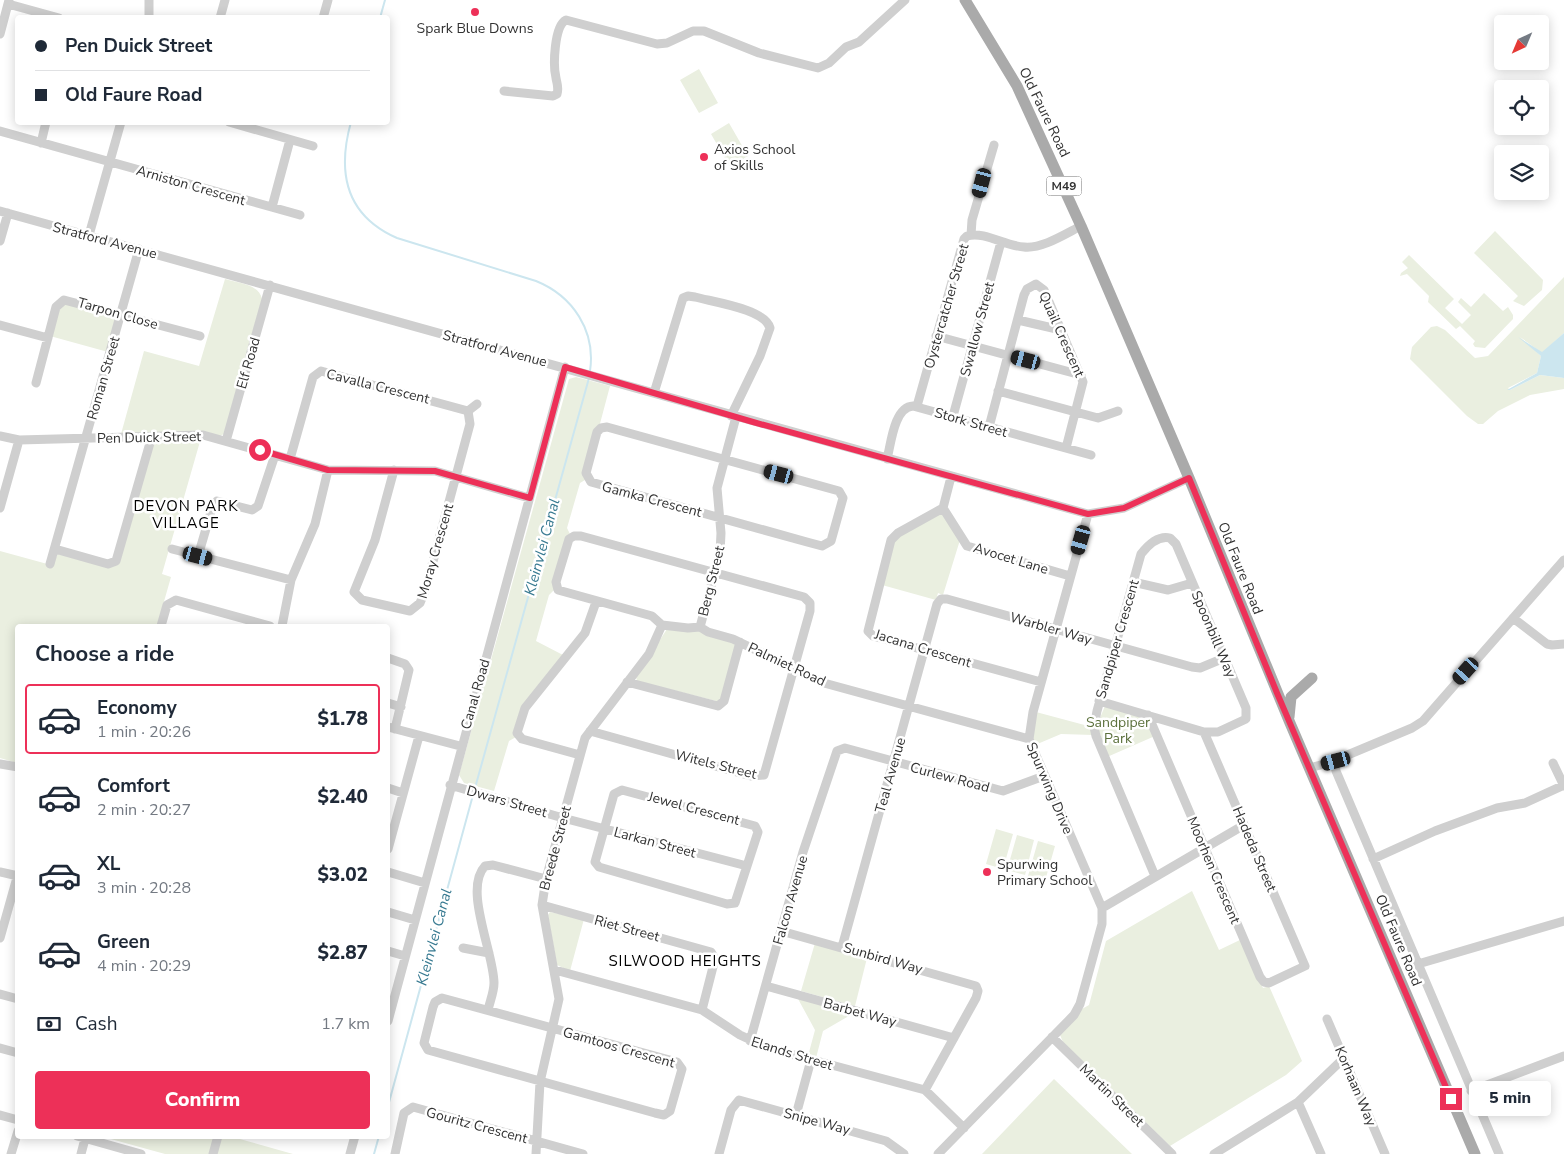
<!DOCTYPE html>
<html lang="en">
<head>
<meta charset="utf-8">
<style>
	body { margin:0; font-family:"Nunito Sans",sans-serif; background:#f2f2f3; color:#1f2937; height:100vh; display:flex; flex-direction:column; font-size:19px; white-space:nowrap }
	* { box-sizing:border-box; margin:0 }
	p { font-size:16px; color:#747a83 }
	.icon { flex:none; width:28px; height:28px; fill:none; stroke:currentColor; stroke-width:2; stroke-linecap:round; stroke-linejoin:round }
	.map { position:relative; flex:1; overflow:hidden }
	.panel { position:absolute; left:15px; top:624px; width:375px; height:515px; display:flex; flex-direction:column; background:#fff; border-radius:5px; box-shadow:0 2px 12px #0003 }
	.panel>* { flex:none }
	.hud { position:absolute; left:15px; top:15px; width:375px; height:110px; border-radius:5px; box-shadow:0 2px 12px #0003; display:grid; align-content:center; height:110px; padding:0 20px; background:#fff }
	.needle { width:32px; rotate:224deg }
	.controls { position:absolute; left:1494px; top:15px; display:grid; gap:10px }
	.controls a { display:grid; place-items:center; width:55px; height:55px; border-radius:5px; background:#fff; box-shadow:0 2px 12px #0003; font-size:25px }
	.end { position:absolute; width:22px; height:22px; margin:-11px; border:6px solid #ed3058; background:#fff; box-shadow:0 0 0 2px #fff }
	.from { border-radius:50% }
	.bubble { position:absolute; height:35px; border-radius:5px; background:#fff; box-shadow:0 2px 12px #0003; font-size:16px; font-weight:800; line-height:35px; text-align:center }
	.car { position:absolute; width:15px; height:30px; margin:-15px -8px; border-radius:6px; box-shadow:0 0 4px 1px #0007; background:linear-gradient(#222 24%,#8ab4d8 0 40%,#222 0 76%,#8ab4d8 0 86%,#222 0) }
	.hud b { display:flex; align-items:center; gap:18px; height:48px; font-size:19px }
	.hud b+b { border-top:1px solid #e0e1e3 }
	.hud i { width:12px; height:12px; background:#1f2937 }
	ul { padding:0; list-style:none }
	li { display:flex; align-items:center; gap:15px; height:70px; margin:0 10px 8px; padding:0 10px; border:2px solid transparent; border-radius:5px }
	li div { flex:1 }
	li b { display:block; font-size:19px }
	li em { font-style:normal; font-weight:800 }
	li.active { border-color:#ed3058 }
	li>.icon { width:45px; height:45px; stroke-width:1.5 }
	h2 { padding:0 20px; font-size:22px; line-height:60px }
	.pay { display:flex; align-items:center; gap:12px; height:55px; padding:0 20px; font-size:19px }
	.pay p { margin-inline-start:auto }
	.cta { display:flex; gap:10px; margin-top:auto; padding:10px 20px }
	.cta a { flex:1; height:58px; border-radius:5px; background:#ed3058; color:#fff; font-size:20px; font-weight:800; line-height:58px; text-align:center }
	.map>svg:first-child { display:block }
</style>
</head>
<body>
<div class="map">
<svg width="1564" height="1154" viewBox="0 0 1564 1154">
	<rect width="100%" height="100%" fill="#fff"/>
	<path fill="#eaefe0" d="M699,69L718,103L699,113L680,80Z
		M729,123L748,156L730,167L711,134Z
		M1495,231L1543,280L1542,290L1524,306L1513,301L1518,296L1474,253Z
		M1409,255L1454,299L1445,308L1462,324L1471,315L1458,302L1461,298L1471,307L1484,293L1503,311L1508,307L1513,315V319L1485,348L1475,347L1473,344L1475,341L1460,326L1456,329L1428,302L1429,296L1407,274L1400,276L1401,273L1408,268L1402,262Z
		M1564,277V333L1542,353L1520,337L1541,356L1537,373L1508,388L1510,390L1540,375L1564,378V389L1530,395L1498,411L1483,424H1478L1467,416L1410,359L1412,347L1431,327L1437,326L1445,330L1475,358L1488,356Z
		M225,279C238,283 259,284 262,299L224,434L220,436L188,431L121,434L144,351L199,366Z
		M64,303L116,317L108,352L50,336L58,308Z
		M576,377L610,386L585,480L580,483L567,528L570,534L555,589L549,595L536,641L563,655L522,708L516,737L509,741L494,791L464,783L459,775L569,379Z
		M201,438L162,574L171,577L157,626H18L17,763L0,758V551L51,565L58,554L112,566L152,445L160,439Z
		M938,513L942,514L960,540L943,595L938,593L936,600L882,585L895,539Z
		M667,629L697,630L732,641L736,645L720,702L637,681L636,677Z
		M1105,706L1145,717L1155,736L1107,757L1097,725Z
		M1036,712L1092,727L1093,735L1061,734L1035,745L1033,739Z
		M996,829L1013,834L1003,869L986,864Z
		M1017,835L1034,840L1025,875L1007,870Z
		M1038,841L1055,846L1045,881L1028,876Z
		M1192,891L1219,950L1242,939L1263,988L1269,986L1302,1061L1286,1075L1170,1146L1063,1042L1060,1035L1082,1009L1089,1005L1106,941Z
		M550,912L584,919L570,971L557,965L548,915Z
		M815,943L867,958L855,1006L801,991Z
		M797,997L854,1013L823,1031L816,1058L808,1056L815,1030Z
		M1054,1079L1132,1154H982Z
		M100,1136H216L211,1154H165Z
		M221,1136H229L293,1154H216Z"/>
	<path fill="#cce6ef" d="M1564,333V378L1540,375L1510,390H1507L1537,373L1541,356L1518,337L1542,352Z"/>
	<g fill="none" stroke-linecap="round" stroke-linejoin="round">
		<path stroke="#cce6ef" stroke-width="2" d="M380,18L385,0
			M351,122C337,172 345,215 397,238L536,281C573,296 596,331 590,371
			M475,788L589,378
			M388,1106L473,795
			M374,1154L379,1136"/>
		<path stroke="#cfcfcf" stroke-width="9" d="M149,0V18
			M8,4L59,18
			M220,18L225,0
			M323,18L328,0
			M0,34L9,0
			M504,91L553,96L557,94C559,88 557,84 556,78C553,66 554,26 566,20L657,44L667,43L693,31H704L759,53L818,68L829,63L846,47L859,42L905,0
			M229,122L313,146
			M0,131L300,215
			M41,143L46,122
			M272,207L290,140
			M0,211L1088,514L1124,508L1189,478
			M89,235L121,122
			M971,235L972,220L994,145
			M0,241L8,213
			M1018,320L1061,330
			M0,325L48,338
			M936,336L1081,375
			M36,383L56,307L64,300L200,336
			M998,391L1098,418L1118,411
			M654,393L683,298L688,296L695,297C713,302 765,309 770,328L760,356L731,416
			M917,406L964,239L967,236C985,231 1005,246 1024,247C1042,249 1065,234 1081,226
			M468,411L477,404
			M953,416L1001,242
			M607,427L839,491L843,498L831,541L822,546L807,542L591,482L586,473L597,432L601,428Z
			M989,427L1024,295L1027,289L1036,284L1044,290L1083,382L1066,448
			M0,436L19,440L203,435L328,470L435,471L529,498
			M226,441L270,285
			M290,459L313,377L321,371L468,411L470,424L425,591L420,603L410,611L362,600L354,592L375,540L394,470
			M887,459C891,444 894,407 913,406L1091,455
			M951,477L943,508L967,546L1070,576
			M0,508L19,440
			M943,508L898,533L891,540L868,631L873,636L1041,682
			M55,549L108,564L116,561L152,436
			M172,549L291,580
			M198,556L213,505L217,501L252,510L258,506L275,455
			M50,564L139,249
			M1133,582L1168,590L1192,583
			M1513,618L1547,644L1552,645L1564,644
			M662,625L688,628L700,627L708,632L733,639L824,683L1029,739
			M161,626L167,605L176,600L270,626
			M282,626L291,580L315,524L328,470
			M700,627L720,553L721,533L717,488L736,417
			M388,658L405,664L409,670L395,729
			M627,682L718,706L724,701L740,642
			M1099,701L1204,732H1218L1246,719V708L1176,544L1170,538C1158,535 1148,545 1141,554L1097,711L1094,727L1096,736L1155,876
			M388,703L401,707
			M1148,715L1260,977L1264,982L1269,983L1305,966L1204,732
			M388,727L460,746
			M590,731L751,776L764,775L810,611V603L804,597L581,536H574L569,539L556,582L558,590L652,616L662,625
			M580,755L522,739L517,733L525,708L585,633L596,602
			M1553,763L1564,786
			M0,764L18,767
			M1309,768L1336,761
			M450,785L563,818L747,866
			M388,788L403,793
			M622,790L755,826L758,832L735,903L727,904L599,867L595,862L614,794Z
			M388,849L419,736
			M1373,859L1435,831L1497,808L1525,803L1564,785
			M0,872L18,876
			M388,872L425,883
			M542,905L711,952L715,959L702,1010
			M1102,908L1244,825
			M388,912L415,920
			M781,931L976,986L978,991L976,998L925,1090
			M0,938L18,874
			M842,947L937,604L941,599H947L1192,667L1200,668L1224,658
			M463,948L489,953
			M388,951L405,956
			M1418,964L1564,921
			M555,970L702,1010L740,1035L768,1048L925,1090L964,1128
			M766,986L954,1038
			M0,994L18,999
			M442,998L677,1062L682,1069L670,1111L664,1115L655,1113L428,1050L424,1043L433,1007L435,1002Z
			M488,1010C490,1001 494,992 494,983C494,953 463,889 485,866L493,865L546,879
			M1327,1019L1385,1154
			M388,1021L565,367
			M1052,1037L1172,1154
			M750,1041L803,852L837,751L845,748L1003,791L1044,776
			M0,1048L18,1053
			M1471,1091L1564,1056
			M1298,1102L1321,1154
			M0,1115L18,1120
			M796,1115L811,1060
			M77,1136L141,1154
			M11,1154L18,1131
			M81,1154L85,1139
			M213,1154L218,1136
			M350,1154L355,1136
			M395,1154L404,1113L413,1107L583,1154
			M536,1154L540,1082L559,999L542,905L546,879L585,738L649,654L662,625
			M719,1154L731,1110L739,1100L886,1141L904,1154
			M938,1154L1074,1015L1080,1004L1102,924V908L1029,739L1033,712L1088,514
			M1214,1154L1298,1102L1344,1058
			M1499,1154L1336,771L1335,763L1338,759L1412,728L1423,721L1564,560"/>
		<path stroke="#aaa" stroke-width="11" d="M965,0L1017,86L1081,226L1189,478L1290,723L1475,1154
			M1289,717L1291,697L1312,678"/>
	</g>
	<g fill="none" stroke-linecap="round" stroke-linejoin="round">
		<path stroke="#ed3058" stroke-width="6" d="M260,450L328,470L435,471L530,498L565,367L753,422L1088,514L1124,508L1189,478L1277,693L1451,1099"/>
	</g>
	<g fill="#ed3058" stroke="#fff" stroke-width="2">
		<circle cx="475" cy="12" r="5"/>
		<circle cx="704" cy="157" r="5"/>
		<circle cx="987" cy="872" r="5"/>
	</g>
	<g text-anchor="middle" stroke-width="5" stroke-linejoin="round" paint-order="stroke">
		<rect fill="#fff" stroke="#707070" stroke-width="1" x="1046.5" y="176.5" width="35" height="19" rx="4"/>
		<g font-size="12" font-weight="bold" fill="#323232">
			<text x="1064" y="190">M49</text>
		</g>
		<g font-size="14" fill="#323232" stroke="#fff" text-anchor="start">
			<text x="475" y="33" text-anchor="middle">Spark Blue Downs</text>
			<text x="714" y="154">Axios School<tspan x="714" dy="16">of Skills</tspan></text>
			<text x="997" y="869">Spurwing<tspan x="997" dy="16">Primary School</tspan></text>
		</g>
		<g font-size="14" fill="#323232" stroke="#fff">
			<text transform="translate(1045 112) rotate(64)" y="5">Old Faure Road</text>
			<text transform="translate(191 185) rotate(16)" y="5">Arniston Crescent</text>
			<text transform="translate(105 240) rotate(15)" y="5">Stratford Avenue</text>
			<text transform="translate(946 306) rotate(-74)" y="5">Oystercatcher Street</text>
			<text transform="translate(118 313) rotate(16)" y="5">Tarpon Close</text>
			<text transform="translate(977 329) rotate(-75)" y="5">Swallow Street</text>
			<text transform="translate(1062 334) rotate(66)" y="5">Quail Crescent</text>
			<text transform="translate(495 348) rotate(15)" y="5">Stratford Avenue</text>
			<text transform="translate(248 363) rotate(-74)" y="5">Elf Road</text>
			<text transform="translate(103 378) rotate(-74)" y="5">Roman Street</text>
			<text transform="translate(378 386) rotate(14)" y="5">Cavalla Crescent</text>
			<text transform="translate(971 422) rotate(16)" y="5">Stork Street</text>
			<text transform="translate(149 437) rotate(-1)" y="5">Pen Duick Street</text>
			<text transform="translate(652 499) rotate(15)" y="5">Gamka Crescent</text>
			<text transform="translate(435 551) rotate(-74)" y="5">Moray Crescent</text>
			<text transform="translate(1011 558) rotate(17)" y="5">Avocet Lane</text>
			<text transform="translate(1241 568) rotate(68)" y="5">Old Faure Road</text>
			<text transform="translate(711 581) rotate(-76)" y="5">Berg Street</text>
			<text transform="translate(1051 628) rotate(16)" y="5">Warbler Way</text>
			<text transform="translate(1214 634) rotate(67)" y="5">Spoonbill Way</text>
			<text transform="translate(1117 639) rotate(-74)" y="5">Sandpiper Crescent</text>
			<text transform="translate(923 648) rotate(17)" y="5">Jacana Crescent</text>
			<text transform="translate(787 664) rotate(25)" y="5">Palmiet Road</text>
			<text transform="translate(475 694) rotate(-74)" y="5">Canal Road</text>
			<text transform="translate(716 764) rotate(14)" y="5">Witels Street</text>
			<text transform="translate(890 775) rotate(-74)" y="5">Teal Avenue</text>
			<text transform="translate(950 777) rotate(15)" y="5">Curlew Road</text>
			<text transform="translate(1050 788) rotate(67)" y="5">Spurwing Drive</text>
			<text transform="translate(507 801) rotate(16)" y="5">Dwars Street</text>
			<text transform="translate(694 808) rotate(15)" y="5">Jewel Crescent</text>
			<text transform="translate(655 842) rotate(15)" y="5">Larkan Street</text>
			<text transform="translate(555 848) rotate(-75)" y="5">Breede Street</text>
			<text transform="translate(1255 849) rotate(67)" y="5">Hadeda Street</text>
			<text transform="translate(1214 870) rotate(67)" y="5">Moorhen Crescent</text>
			<text transform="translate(790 900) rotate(-74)" y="5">Falcon Avenue</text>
			<text transform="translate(627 928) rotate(15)" y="5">Riet Street</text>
			<text transform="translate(1399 940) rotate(67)" y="5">Old Faure Road</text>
			<text transform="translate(883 958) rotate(16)" y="5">Sunbird Way</text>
			<text transform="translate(860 1012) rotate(15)" y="5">Barbet Way</text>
			<text transform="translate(619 1047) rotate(16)" y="5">Gamtoos Crescent</text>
			<text transform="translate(792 1053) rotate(17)" y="5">Elands Street</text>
			<text transform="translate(1356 1086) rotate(67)" y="5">Korhaan Way</text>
			<text transform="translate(1112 1095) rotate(44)" y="5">Martin Street</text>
			<text transform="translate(817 1121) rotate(15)" y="5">Snipe Way</text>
			<text transform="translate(477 1125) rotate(15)" y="5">Gouritz Crescent</text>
		</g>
		<g font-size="14" fill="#5c713c" stroke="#fff">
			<text x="1118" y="727">Sandpiper<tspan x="1118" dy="16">Park</tspan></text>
		</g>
		<g font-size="15" letter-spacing="1" fill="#000" stroke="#fff">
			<text x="186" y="511">DEVON PARK<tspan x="186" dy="17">VILLAGE</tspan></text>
			<text x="685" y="966">SILWOOD HEIGHTS</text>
		</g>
		<g font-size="15" font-style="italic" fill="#397b92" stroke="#fff">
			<text transform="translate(542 547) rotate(-75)" y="5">Kleinvlei Canal</text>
			<text transform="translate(434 937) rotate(-75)" y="5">Kleinvlei Canal</text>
		</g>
	</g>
</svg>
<div class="controls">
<a><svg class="needle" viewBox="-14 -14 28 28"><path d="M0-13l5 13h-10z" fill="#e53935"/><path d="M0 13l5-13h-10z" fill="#747a83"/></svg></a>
<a><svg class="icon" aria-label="locate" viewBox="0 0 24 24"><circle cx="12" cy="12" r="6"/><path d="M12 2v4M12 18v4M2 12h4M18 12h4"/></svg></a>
<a><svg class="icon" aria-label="layers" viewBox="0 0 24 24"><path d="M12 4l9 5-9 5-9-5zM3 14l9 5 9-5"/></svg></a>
</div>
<i class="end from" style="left:260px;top:450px"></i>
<i class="end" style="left:1451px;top:1099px"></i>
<div class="bubble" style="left:1469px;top:1081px;width:82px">5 min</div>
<i class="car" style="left:982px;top:183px;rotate:195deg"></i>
<i class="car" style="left:1026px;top:360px;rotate:285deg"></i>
<i class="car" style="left:779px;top:474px;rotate:285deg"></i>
<i class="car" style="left:1081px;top:540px;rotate:196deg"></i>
<i class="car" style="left:198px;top:556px;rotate:105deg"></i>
<i class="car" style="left:1466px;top:671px;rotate:222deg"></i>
<i class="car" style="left:1336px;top:761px;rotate:255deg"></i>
<div class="hud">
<b><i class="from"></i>Pen Duick Street</b>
<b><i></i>Old Faure Road</b>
</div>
<section class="panel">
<h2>Choose a ride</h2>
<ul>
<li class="active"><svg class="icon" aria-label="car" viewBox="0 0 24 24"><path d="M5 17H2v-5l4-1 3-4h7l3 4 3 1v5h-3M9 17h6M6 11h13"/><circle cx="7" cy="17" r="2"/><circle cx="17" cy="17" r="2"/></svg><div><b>Economy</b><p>1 min · 20:26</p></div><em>$1.78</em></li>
<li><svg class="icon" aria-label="car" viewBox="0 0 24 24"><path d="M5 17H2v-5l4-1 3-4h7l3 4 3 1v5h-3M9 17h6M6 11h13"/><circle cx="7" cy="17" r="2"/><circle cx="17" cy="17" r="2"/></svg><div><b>Comfort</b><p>2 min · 20:27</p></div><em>$2.40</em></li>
<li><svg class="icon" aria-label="car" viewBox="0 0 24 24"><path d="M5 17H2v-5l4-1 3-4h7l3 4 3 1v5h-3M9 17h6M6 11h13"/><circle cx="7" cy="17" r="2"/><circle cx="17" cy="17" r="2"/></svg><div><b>XL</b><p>3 min · 20:28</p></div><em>$3.02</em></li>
<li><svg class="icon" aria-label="car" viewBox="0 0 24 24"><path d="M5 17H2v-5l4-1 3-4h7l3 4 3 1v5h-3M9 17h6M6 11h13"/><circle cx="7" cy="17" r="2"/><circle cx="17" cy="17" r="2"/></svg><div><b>Green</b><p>4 min · 20:29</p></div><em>$2.87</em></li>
</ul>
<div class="pay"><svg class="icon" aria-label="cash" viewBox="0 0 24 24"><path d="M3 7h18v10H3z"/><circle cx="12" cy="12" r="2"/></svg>Cash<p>1.7 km</p></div>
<div class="cta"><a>Confirm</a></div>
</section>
</div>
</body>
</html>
